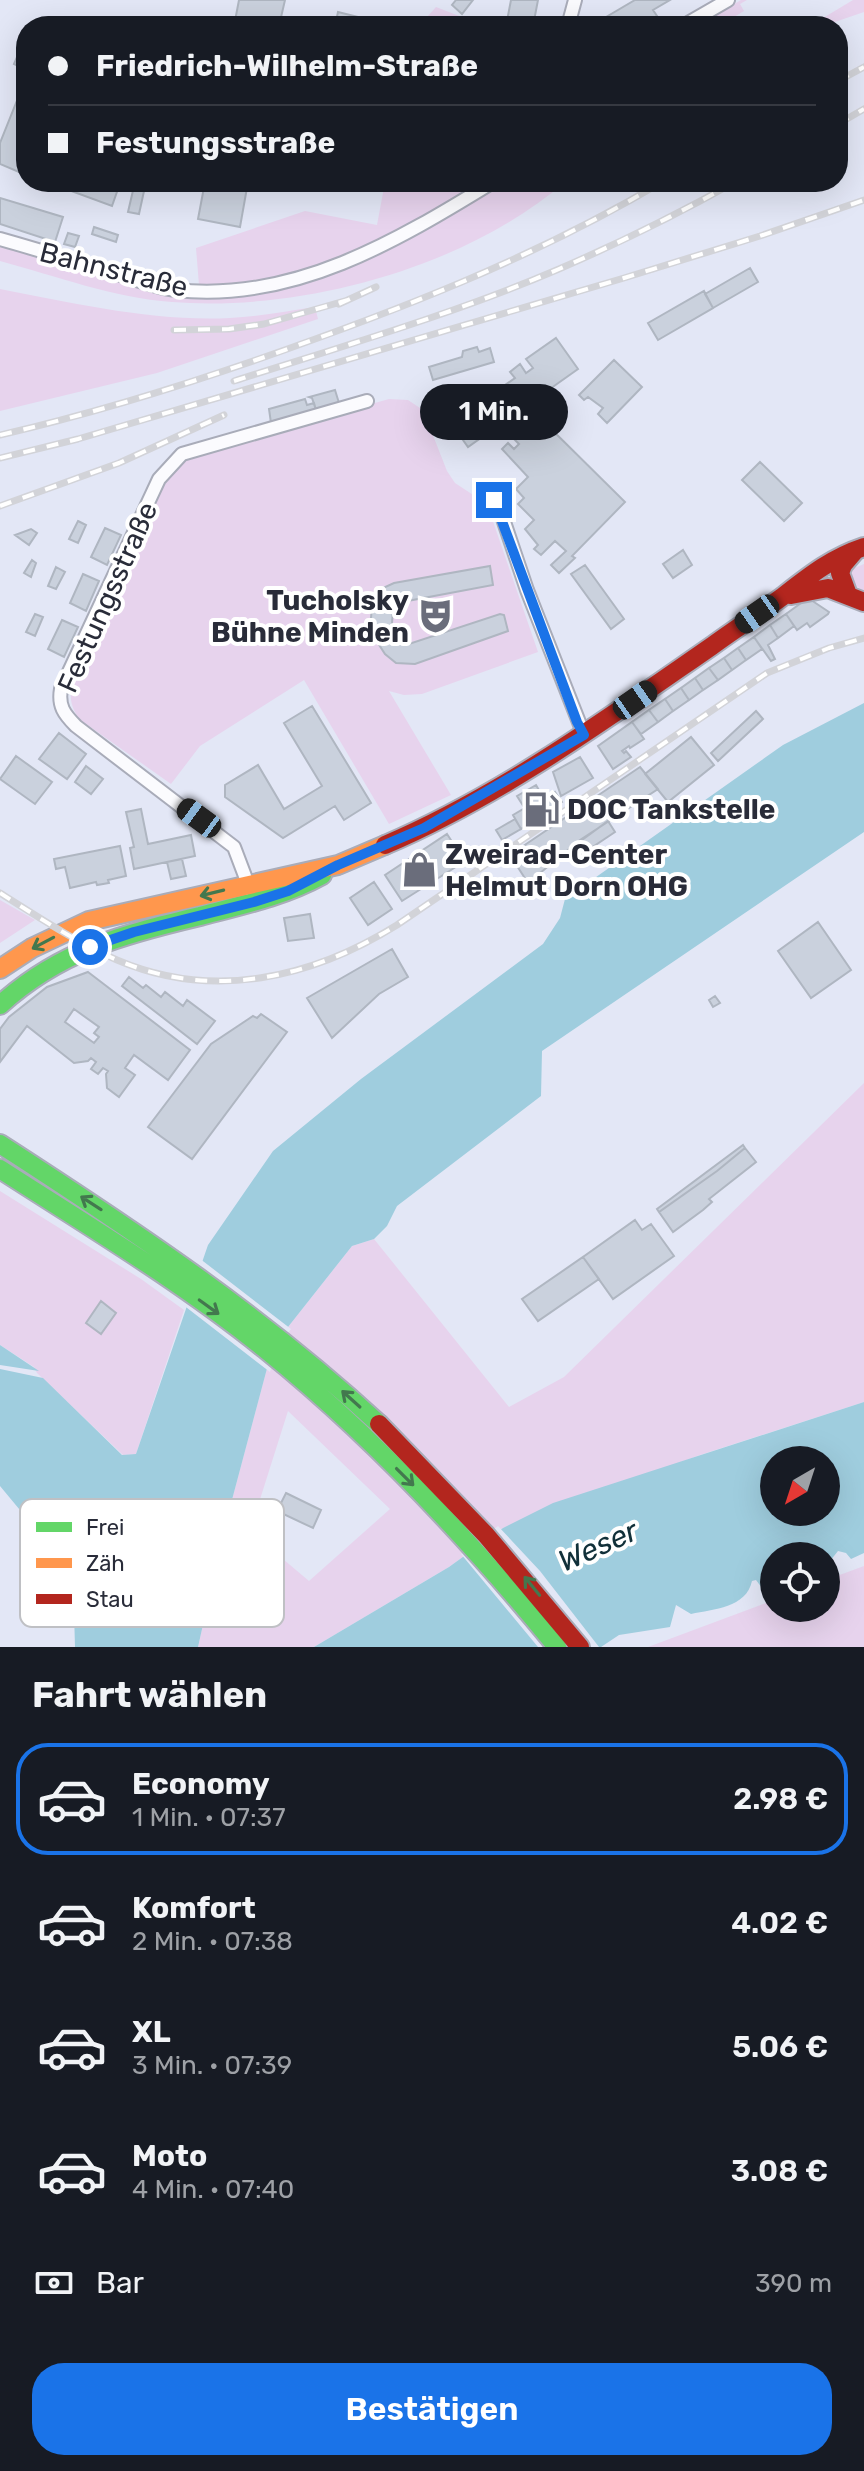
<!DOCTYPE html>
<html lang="de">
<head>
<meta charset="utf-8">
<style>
	body { margin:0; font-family:Rubik,sans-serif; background:#20242c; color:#f1f3f6; height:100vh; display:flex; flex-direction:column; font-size:30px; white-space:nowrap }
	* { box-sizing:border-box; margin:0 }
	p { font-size:26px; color:#9ea1a6 }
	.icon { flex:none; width:44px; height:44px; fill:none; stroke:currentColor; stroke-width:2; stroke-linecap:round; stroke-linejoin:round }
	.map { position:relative; height:1647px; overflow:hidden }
	.side { display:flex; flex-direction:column; background:#171b24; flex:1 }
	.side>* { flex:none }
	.guide { position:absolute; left:16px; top:16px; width:832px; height:176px; border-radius:32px; box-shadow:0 8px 32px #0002; display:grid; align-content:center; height:176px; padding:0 32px; background:#171b24 }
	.needle { width:52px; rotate:219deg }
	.controls { position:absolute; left:760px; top:1446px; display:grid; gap:16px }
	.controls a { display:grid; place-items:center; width:80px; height:80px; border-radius:50%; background:#171b24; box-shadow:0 8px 32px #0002; font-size:40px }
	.end { position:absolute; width:36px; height:36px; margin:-18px; border:10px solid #1a73e8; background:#fff; box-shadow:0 0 0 4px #fff }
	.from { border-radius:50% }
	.bubble { position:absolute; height:56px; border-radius:28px; background:#171b24; box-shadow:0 8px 32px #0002; font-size:26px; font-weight:600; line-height:56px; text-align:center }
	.car { position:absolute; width:24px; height:48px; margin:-24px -12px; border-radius:10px; box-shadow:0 0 6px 2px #0007; background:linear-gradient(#222 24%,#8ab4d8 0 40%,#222 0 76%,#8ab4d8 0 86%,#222 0) }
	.guide b { display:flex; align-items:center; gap:28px; height:76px; font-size:30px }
	.guide b+b { border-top:2px solid #363941 }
	.guide i { width:20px; height:20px; background:#f1f3f6 }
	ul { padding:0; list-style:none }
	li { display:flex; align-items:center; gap:24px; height:112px; margin:0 16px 12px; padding:0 16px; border:4px solid transparent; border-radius:32px }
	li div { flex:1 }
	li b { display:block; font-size:30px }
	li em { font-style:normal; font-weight:600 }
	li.on { border-color:#1a73e8 }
	li>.icon { width:72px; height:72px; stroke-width:1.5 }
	h2 { padding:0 32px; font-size:36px; line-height:96px }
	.pay { display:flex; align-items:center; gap:20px; height:88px; padding:0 32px; font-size:30px }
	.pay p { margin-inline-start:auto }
	.button { display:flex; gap:16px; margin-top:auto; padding:16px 32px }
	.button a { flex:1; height:92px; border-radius:32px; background:#1a73e8; color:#fff; font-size:32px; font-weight:600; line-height:92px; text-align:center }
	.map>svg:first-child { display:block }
</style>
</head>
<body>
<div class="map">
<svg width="864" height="1647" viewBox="0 0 864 1647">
	<rect width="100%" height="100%" fill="#e3e7f6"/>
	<path fill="#e7d3ed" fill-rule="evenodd" d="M741,0H747L740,4L744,11L719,26H697Z
		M853,0H864V12L826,25L813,24Z
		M436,7L485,26H419Z
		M385,182H478L406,228L377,240L378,252L419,234L507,182H565C465,268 302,312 172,302C114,298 56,276 0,261V244L160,293L200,297L196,248L305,211L377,225Z
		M0,289C73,303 155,322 230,318C258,317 287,311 315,307L318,319L157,373L0,411Z
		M389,399L408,400L423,410L447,471L455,483L487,504L538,652L422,694L404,695L389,691L451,795L389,824L304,680L200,746L171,784L79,719C70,705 69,697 73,681L164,483L179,464L194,454Z
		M864,564V591C853,585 852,581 852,569Z
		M0,900L35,920L0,943Z
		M864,1083V1402L700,1455L503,1528L449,1567L314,1647H198L225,1526L273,1346L352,1246L374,1239L509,1407L564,1377ZM288,1411L390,1509L309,1581L250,1531Z
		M0,1191L141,1279L184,1310L136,1454L123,1455L37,1373L34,1367L0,1345Z
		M864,1566V1647H648L774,1600V1608H826V1580Z"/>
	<path fill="#9fcdde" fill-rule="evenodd" d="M864,703V832L542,1051L541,1096L397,1206L387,1226L374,1239L352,1246L273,1346L225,1526L198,1647H75L74,1612L54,1551L0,1486V1369L43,1378L122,1455L136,1454L208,1245L273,1151L361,1079L543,944L560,918L565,899L783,745Z
		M0,1345L39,1371L0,1365Z
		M864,1402V1553L851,1559L846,1553L838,1551L826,1566V1556H774V1588L765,1592L756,1580L752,1581C746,1608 714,1609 691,1614L676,1605L670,1627L619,1635L601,1647H314L449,1567L503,1528L553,1503ZM774,1460H826V1512H774Z"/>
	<path fill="#e3e7f6" d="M199,1258L291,1329L276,1348L270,1372L182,1304Z
		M498,1526L540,1571L599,1647H538L461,1554Z"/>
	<path fill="#cad1dd" stroke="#afb6c1" stroke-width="2" fill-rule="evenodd" d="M239,0H285L279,26H234Z
		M456,0H473L462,14L452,5Z
		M511,0H538L533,26H506Z
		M635,0H670L653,10L659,19L647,26H605L601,20Z
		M338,12L358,17L356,26H335Z
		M20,50L24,52L18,66L14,64Z
		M26,78V175L0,164V143Z
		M47,182H109L119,186L112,206Z
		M135,182H146L139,214L128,212Z
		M205,182H248L240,227L198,219Z
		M0,198L63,217L55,242L0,224Z
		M94,227L118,235L116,242L92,234Z
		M68,233L79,236L75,247L64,244Z
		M750,268L758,282L713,308L705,294Z
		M704,291L713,308L658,340L648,323Z
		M556,338L578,369L468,447L451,423L515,378L510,372L520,364L526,373L533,368L526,359Z
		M477,347L479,352L490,348L494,362L433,380L429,367L462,357L463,351Z
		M614,360L642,387L607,423L598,414L603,408L588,397L584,400L579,395Z
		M335,390L339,403L316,410L312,398L309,397Z
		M305,399L307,405L314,403L316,410L271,423L269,409Z
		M536,414L625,502L572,556L575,558L559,573L551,565L566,551L555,541L541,555L534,549L538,545L525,529L534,520L518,504L524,498L516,489L528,477L502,449L508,443L514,449L519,444L513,438Z
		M760,462L802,503L784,521L742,480Z
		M78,521L86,525L78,543L69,539Z
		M105,528L121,535L107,565L91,557Z
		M31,529L37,533L29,545L15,535Z
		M683,550L692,565L673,578L663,564Z
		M32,560L36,563L31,577L24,573Z
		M585,565L624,619L611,629L571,574Z
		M490,566L493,585L397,603L393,609L392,623L401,641L409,644L500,614L504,615L508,631L415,664L396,663L385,654L376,640L371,618L372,606L383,588L394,583Z
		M56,567L65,572L56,589L48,586Z
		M83,574L99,581L86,611L70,603Z
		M808,598L829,612L828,614L810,627L807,623L797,630L786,614Z
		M35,614L43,617L35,636L26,632Z
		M786,614L794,626L778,638L770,625Z
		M62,620L78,627L64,657L48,649Z
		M770,625L778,638L768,645L775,659L771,661L754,637Z
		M754,637L762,649L746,660L738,648Z
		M738,648L746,660L732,670L724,658Z
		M724,658L732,670L718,680L709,668Z
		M709,668L718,680L703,690L695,678Z
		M695,678L703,690L689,700L681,688Z
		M681,688L689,700L673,711L665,699Z
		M665,699L673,711L658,722L649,710Z
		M312,706L371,803L344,820L335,806L283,838L225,797V785L258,765L284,809L322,786L284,723Z
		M649,710L658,722L641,734L632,722Z
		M756,711L763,719L718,761L711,753Z
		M632,722L644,739L630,748L629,746L622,751L624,753L626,751L631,757L613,769L598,746Z
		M59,733L86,754L67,779L39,759Z
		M691,737L714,765L668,802L645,774Z
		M16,756L52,782L35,804L0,779Z
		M580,757L593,778L561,796L553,772Z
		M86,766L103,779L91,794L75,782Z
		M640,767L658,789L580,840L528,883L510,855Z
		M536,785L545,801L527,812L517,796Z
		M555,792L562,802L521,829L513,815L525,808L527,812Z
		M141,809L148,844L191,835L195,856L134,869L130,848L134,847L126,812Z
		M515,819L521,829L502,840L496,830Z
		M608,821L615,832L573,860L567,851Z
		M447,834L462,857L459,859L462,863L402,901L385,875Z
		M120,846L126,876L108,880L109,883L97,885L96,882L70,888L65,867L56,869L54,859Z
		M182,859L186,876L171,879L167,862Z
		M374,882L392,909L368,925L350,898Z
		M310,914L314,938L288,941L284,918Z
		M818,922L851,970L811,998L778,951Z
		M392,949L408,977L379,994L332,1038L307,998Z
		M88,972L190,1050L168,1080L134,1055L125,1068L135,1075L119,1097L107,1088L106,1074L108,1071L103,1068L98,1074L91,1069L96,1062L91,1058L88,1061L74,1063L27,1026L0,1062V1029L9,1017L47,987ZM74,1009L99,1027L94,1033L99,1037L94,1043L65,1022Z
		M129,977L143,988L146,985L161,997L165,992L183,1006L187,1000L215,1021L197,1044L122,986Z
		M715,996L720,1003L713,1007L709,1000Z
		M261,1014L287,1032L192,1159L148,1127L211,1044L253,1016L257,1018Z
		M743,1145L745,1148L717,1171L659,1212L657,1209Z
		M745,1148L756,1162L709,1199L712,1202L703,1210L673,1232L659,1212L717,1171Z
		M635,1220L642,1230L651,1224L674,1256L613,1299L583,1257Z
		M583,1257L599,1279L538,1321L522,1299Z
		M101,1301L116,1313L101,1334L86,1323Z
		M286,1493L321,1510L313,1528L277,1511Z"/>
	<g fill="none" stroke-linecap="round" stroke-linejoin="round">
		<defs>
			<path id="street" d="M568,26L575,0
				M683,26L728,0
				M0,239C39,250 78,262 117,274C136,279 156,288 176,290C293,303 397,241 493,182
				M488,496L494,500L500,510L527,590L584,735
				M251,892L234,847L76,726C64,714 58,706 61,689L159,479L182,454L367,401"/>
			<path id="fast" d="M0,1005C59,951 124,934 200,916C242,905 284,896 322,875
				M0,1144C133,1230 262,1316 379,1424
				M0,1169C90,1227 182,1282 265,1349C374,1437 469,1539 557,1647"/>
			<path id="slow" d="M0,969L32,948L89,921L338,865L385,845"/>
			<path id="jam" d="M847,592L840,573L843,565L855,551
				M791,595L828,588L864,602
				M385,845C502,795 608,718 712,646C735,629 759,614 782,597C809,576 831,558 864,547
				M379,1424L486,1535L580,1647"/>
		</defs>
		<use href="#street" stroke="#a9acb9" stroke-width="16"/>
		<use href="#fast" stroke="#a9acb9" stroke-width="22"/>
		<use href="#slow" stroke="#a9acb9" stroke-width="22"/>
		<use href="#jam" stroke="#a9acb9" stroke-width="22"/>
		<use href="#street" stroke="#fbfbfe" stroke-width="12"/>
		<use href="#fast" stroke="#63d668" stroke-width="18"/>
		<use href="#slow" stroke="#ff974d" stroke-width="18"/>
		<use href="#jam" stroke="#b3261e" stroke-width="18"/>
		<defs>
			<path id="rail" d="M838,81L864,67
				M838,124L864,109
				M339,304L376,287
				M174,330L229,329L264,324L348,300
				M234,381C343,346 454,314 559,269C619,243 678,214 735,182
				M0,435C87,415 172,389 256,360C397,311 534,258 662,182
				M0,458L78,439L624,278L760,236L864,200
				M0,506L119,463L224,415
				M0,893C38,917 76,942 117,960C213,1001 312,978 397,925L767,673L829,648L864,638"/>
		</defs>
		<use href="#rail" stroke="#d2d3d8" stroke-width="7"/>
		<use href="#rail" stroke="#fff" stroke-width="4" stroke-dasharray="12" stroke-linecap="butt"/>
	</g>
	<defs><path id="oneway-shaft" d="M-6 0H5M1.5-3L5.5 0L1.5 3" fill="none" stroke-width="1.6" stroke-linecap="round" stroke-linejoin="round" transform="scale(2)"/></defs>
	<g stroke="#43784e">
		<use href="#oneway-shaft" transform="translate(212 893) rotate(166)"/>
		<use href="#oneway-shaft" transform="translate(43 943) rotate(152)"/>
		<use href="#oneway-shaft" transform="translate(91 1203) rotate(-147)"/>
		<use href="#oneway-shaft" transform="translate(209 1307) rotate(36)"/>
		<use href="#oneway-shaft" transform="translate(351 1399) rotate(-138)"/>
		<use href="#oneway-shaft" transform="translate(405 1477) rotate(45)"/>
		<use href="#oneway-shaft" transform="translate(532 1586) rotate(-129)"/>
	</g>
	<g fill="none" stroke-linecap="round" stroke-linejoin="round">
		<path stroke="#1a73e8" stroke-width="10" d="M90,947L134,932L254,902L288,891L338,865L424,828L584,735L577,722L494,500"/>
	</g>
	<defs>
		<symbol id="theatre-bare" viewBox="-9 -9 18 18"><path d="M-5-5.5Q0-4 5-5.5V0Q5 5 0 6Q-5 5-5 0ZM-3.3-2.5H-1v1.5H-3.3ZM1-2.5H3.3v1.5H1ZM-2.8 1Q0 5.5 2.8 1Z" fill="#6a6d7b" stroke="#fff" stroke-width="2.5" paint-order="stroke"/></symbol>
		<symbol id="fuel-bare" viewBox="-9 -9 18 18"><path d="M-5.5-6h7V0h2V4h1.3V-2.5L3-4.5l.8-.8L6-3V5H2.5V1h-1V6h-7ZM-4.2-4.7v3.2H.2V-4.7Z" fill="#6a6d7b" stroke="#fff" stroke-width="2.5" paint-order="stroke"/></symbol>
		<symbol id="shop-bare" viewBox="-9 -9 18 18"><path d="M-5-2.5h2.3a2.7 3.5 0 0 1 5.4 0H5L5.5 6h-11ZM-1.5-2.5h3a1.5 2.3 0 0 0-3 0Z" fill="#6a6d7b" stroke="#fff" stroke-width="2.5" paint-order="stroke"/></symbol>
	</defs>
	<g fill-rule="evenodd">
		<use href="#theatre-bare" x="410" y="590" width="51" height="51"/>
		<use href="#fuel-bare" x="516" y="784" width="51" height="51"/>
		<use href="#shop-bare" x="394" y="844" width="51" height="51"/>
	</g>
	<g text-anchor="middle" stroke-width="8" stroke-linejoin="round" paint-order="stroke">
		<g font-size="28" fill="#292c39" stroke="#fff">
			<text transform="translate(114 269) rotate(14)" y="10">Bahnstraße</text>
			<text transform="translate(107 597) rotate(-66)" y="10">Festungsstraße</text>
		</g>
		<g font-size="28" font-weight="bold" fill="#292c39" stroke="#fff" text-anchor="start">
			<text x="409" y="610" text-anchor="end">Tucholsky<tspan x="409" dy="32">Bühne Minden</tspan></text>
			<text x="567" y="819">DOC Tankstelle</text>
			<text x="445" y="864">Zweirad-Center<tspan x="445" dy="32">Helmut Dorn OHG</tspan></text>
		</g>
		<g font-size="30" font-style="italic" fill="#113039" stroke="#fff">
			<text transform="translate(598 1546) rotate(-24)" y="10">Weser</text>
		</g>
	</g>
	<rect x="20" y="1499" width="264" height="128" rx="12" fill="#fff" stroke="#bfc0c4" stroke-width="2"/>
	<rect x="36" y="1522" width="36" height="10" fill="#63d668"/>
	<rect x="36" y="1558" width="36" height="10" fill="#ff974d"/>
	<rect x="36" y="1594" width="36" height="10" fill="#b3261e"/>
	<g font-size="22" fill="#292c39">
		<text x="86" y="1535">Frei</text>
		<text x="86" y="1571">Zäh</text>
		<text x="86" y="1607">Stau</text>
	</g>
</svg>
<div class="controls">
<a><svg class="needle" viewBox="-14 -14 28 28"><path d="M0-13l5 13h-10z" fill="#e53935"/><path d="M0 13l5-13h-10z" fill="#9ea1a6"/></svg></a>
<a><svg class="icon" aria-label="locate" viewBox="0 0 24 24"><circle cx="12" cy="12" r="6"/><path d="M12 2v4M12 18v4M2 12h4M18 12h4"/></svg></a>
</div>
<i class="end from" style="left:90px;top:947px"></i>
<i class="end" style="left:494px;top:500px"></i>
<div class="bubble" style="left:420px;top:384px;width:148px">1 Min.</div>
<i class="car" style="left:757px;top:614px;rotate:235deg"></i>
<i class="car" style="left:635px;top:700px;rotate:55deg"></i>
<i class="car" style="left:199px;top:818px;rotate:306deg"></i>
<div class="guide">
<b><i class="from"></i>Friedrich-Wilhelm-Straße</b>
<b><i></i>Festungsstraße</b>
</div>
</div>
<section class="side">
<h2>Fahrt wählen</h2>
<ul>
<li class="on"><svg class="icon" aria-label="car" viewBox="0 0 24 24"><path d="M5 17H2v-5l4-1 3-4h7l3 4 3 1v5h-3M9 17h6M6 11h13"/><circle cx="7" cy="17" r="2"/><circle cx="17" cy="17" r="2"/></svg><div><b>Economy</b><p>1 Min. · 07:37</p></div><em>2.98 €</em></li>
<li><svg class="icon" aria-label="car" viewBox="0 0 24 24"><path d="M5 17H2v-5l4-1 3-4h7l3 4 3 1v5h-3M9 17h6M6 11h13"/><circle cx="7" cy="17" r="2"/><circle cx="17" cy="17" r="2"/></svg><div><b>Komfort</b><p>2 Min. · 07:38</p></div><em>4.02 €</em></li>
<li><svg class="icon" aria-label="car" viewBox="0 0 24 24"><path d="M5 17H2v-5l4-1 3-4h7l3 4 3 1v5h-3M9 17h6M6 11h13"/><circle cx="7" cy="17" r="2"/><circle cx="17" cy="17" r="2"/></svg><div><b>XL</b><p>3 Min. · 07:39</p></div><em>5.06 €</em></li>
<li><svg class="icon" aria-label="car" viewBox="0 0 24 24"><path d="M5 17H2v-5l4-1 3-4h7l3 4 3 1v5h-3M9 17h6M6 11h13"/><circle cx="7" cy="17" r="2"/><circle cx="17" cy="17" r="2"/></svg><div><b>Moto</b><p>4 Min. · 07:40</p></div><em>3.08 €</em></li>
</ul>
<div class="pay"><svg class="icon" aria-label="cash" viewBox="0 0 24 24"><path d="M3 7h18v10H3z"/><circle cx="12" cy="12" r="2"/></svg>Bar<p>390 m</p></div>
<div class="button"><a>Bestätigen</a></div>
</section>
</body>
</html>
